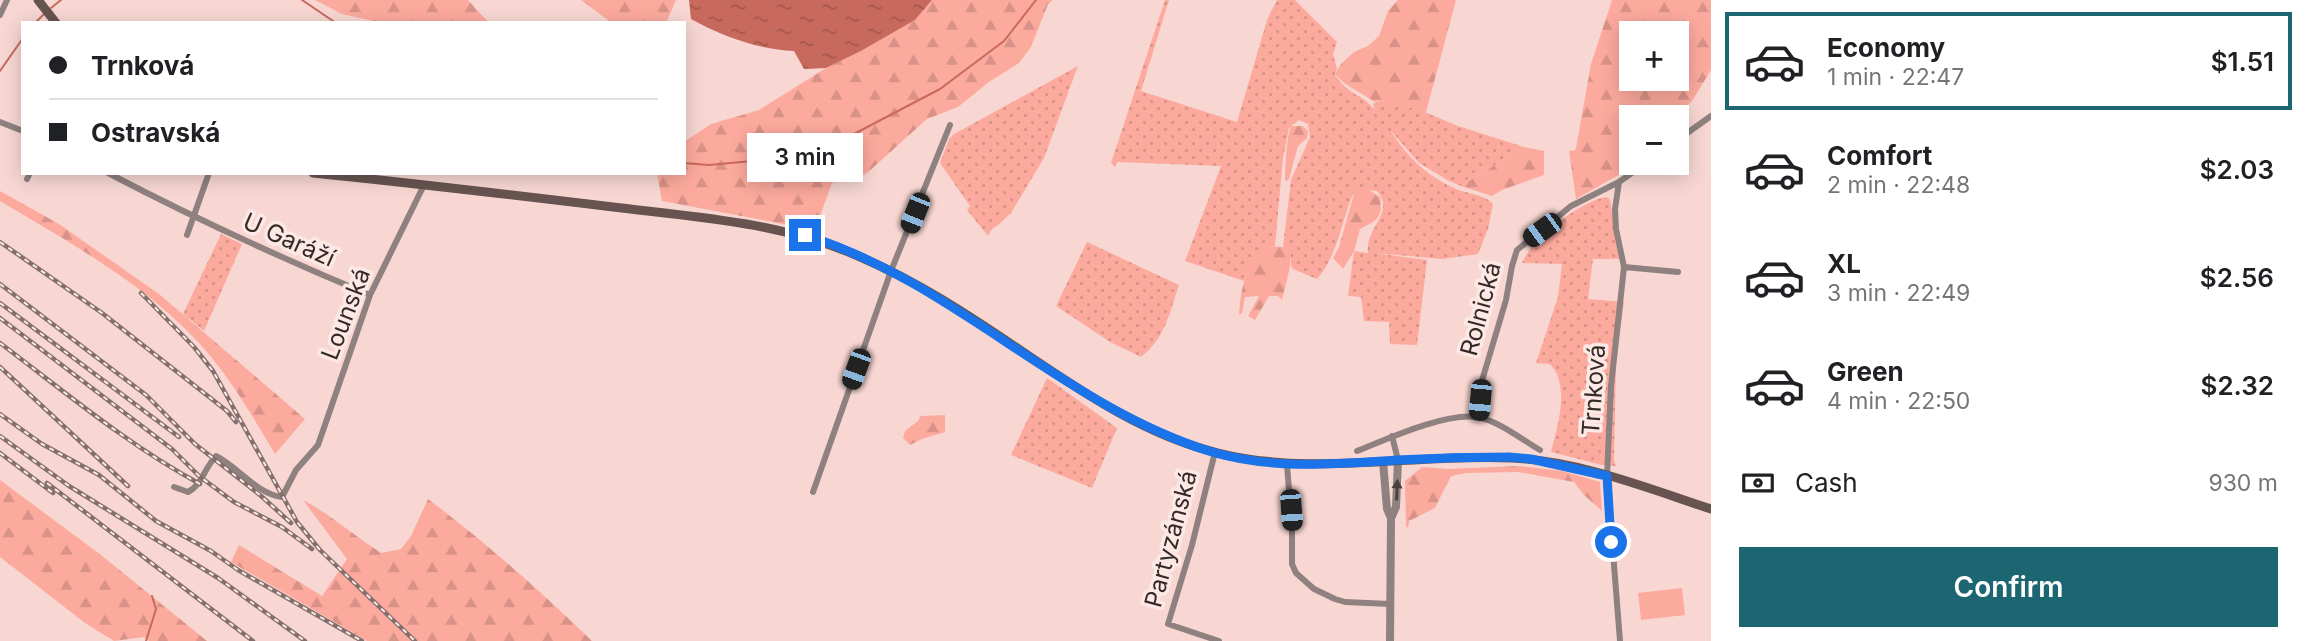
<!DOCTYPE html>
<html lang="en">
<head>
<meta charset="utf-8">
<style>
	body { margin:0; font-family:Inter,sans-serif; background:#f6f6f6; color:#202124; height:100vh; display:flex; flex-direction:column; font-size:26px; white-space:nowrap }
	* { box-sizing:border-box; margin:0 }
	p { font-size:23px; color:#757577 }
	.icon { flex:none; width:38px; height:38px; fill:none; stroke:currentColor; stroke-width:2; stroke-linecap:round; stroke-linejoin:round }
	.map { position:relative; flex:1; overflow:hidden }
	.panel { display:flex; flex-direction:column; background:#fff; width:595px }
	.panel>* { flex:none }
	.banner { position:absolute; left:21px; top:21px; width:665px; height:154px; border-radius:0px; box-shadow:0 4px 18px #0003; display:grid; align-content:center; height:154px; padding:0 28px; background:#fff }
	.buttons { position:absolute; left:1619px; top:21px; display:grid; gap:14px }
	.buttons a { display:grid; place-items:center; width:70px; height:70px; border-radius:0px; background:#fff; box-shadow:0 4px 18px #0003; font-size:35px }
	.end { position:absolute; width:32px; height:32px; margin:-16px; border:9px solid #1a73e8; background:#fff; box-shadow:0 0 0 4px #fff }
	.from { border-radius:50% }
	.bubble { position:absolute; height:49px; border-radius:0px; background:#fff; box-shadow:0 4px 18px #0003; font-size:23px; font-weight:600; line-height:49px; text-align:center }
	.car { position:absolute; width:21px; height:42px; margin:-21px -10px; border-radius:9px; box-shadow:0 0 5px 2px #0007; background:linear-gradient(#222 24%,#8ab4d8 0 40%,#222 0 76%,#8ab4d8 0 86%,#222 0) }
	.banner b { display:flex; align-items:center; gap:24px; height:66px; font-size:26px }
	.banner b+b { border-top:2px solid #e0e0e0 }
	.banner i { width:18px; height:18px; background:#202124 }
	ul { padding:12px 0 0; list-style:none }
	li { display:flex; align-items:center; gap:21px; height:98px; margin:0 14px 10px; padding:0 14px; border:4px solid transparent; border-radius:0px }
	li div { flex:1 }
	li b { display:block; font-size:26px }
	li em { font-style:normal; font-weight:600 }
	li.current { border-color:#1b6671 }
	li>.icon { width:63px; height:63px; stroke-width:1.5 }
	.pay { display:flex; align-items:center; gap:18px; height:77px; padding:0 28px; font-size:26px }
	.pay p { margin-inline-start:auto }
	.primary-button { display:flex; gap:14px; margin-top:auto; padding:14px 28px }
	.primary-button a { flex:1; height:80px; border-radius:0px; background:#1b6671; color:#fff; font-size:28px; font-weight:600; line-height:80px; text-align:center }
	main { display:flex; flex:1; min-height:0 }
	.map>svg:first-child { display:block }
</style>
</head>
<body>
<main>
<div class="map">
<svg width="1711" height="641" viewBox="0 0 1711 641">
	<defs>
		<pattern id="grass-dots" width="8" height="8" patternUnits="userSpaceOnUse" patternTransform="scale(1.75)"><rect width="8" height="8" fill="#fdaa9e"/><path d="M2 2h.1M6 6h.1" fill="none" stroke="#d99288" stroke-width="1.8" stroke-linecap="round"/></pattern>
		<pattern id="forest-firs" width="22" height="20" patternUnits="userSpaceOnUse" patternTransform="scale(1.75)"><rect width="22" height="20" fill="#fdaa9e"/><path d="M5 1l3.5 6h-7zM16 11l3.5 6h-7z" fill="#d99288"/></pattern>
		<pattern id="water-ripples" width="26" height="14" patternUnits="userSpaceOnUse" patternTransform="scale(1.75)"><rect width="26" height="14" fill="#c8695d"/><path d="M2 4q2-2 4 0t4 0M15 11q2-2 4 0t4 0" fill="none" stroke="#a3574d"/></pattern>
	</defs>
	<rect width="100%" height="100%" fill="#f8d7d2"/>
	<path fill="url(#grass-dots)" d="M1165,0H1169L1141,91L1237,122L1267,20L1277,0H1295L1337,42L1333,54L1337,69L1335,74C1347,95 1363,94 1375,110L1373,104L1381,100L1415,108L1458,126L1524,147L1461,186L1449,181L1419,163L1390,130C1408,157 1424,174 1454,188C1466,194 1485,194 1493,204L1488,229L1478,254L1442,259L1374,253L1427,260L1417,345L1390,344L1389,322L1364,321L1361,297L1348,296L1354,251L1368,253C1365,227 1396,213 1377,191L1355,190C1341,219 1339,254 1317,279L1293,269L1291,266L1290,251L1283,246L1291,180L1310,137L1308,124L1299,120L1289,128L1283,158L1275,246H1267L1247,272L1244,281L1185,261L1221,166L1117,162L1115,167L1111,163Z
		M1078,66L1044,158L1011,213L998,225L992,229L988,236L967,210L970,206L940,163L949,139L954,134Z
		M1606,197L1610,199L1619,259H1593L1588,299L1624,302L1616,363L1614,460L1616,466L1602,465L1551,452C1557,427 1571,386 1550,364L1536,363L1558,297L1562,264L1522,263C1531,239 1581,201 1606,197Z
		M221,234L242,244L204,331L183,314Z
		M1087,242L1179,285C1169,314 1166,337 1141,357L1110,342L1056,306Z
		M1047,378L1117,428L1092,488L1011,455Z"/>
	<path fill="url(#forest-firs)" fill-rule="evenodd" d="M315,0H468L489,23H382L342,14Z
		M581,0H676L666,23H612Z
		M932,0H1053L1048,4L1031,47L1019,63L989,82L958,107L927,119L866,174L832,183L815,230L662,201L657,173H684V142L711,124L759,110L826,68L861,51L915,20Z
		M1398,0H1456L1426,112L1381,100L1375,102L1344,83L1335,74L1341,64L1354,52L1368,46L1379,36L1388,11Z
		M1612,0H1711V70L1692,101L1676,117H1631L1632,163L1622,173L1576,199L1569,151L1575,150L1576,148L1591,64ZM1631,33H1676V79H1631Z
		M1291,126H1302L1308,131L1307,138L1298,146L1289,179L1287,181L1285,180C1285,168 1287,135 1291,126Z
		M1524,147L1544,151V175L1502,190L1492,196L1461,186Z
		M1367,189L1380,197C1383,219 1377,220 1360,229L1354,251L1343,269L1333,258L1339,247L1355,190Z
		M0,191L59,224L159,294L305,419L275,454C251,414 228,373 196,340C141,281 68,242 0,201Z
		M1267,246L1285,247L1290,251V267L1282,300L1278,296H1269L1255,320L1248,316L1259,296L1245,297L1242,313L1239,315C1241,289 1245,262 1267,246Z
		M945,415V432L922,439L910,445L903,438L905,431L919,420L920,416Z
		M1519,466L1562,471L1600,482L1602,511L1584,495L1574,482L1518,472L1466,473L1451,476L1435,508L1409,521L1408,528L1406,526L1405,481L1422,467L1447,469Z
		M0,480L101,555L207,641H149L144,637L114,641L85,623L0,557Z
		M428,499C485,542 541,591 592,641H367L231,562L239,545L322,596L347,559L303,500C331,515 355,536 381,553L401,549L411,536Z"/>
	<path fill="#fdaa9e" d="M1682,588L1685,615L1641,620L1638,593Z"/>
	<path fill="url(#water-ripples)" d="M689,0H932L915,20L861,51L826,68L804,69L794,51C757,49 724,37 691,19Z"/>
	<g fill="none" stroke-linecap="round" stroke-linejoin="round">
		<path stroke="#c8695d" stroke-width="2" d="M302,0L336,23
			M51,8L61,0
			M35,23L44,14
			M0,71L23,38
			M684,163L709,165L752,161L793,147L812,142L834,140L852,135L940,89L1004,41L1036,0
			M146,641L156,609L152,596"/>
		<path stroke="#8e817f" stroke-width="6" d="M0,15L7,0
			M0,122L23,131
			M1676,141L1711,116
			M108,173C194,218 281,258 370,295
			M27,179L30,173
			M1619,182L1615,209L1616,229L1624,267L1611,386L1607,476L1620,641
			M187,235L209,173
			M1624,267L1678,272
			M1478,417L1481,384L1506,300L1512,266L1517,250L1571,206L1619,182L1646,163
			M1392,436L1398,460
			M1357,451C1387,439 1446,412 1477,417C1499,421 1521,439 1540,450
			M1215,452L1192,545L1168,624L1219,641
			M1287,465L1292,527V564L1296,573L1314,589L1335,599L1345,602L1390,604
			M174,487L188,492C202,485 205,467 216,456C238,467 257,494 282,497L296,470L318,445L370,295L424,185
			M813,492L891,271L950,125"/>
		<path stroke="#8e817f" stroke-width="8" d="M1383,461L1387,509L1391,518
			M1390,641L1391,518L1396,507L1398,460"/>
		<path stroke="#675451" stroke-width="9" d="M38,0L56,23
			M313,173C413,183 513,195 613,207C696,217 780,222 858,256C917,281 970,316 1023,352C1084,393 1145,435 1218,453C1315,477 1414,453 1512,458C1580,461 1647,488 1711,509"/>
		<defs>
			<path id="rail" d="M0,242L102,313L227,411L236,422
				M0,284L146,395L195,444L260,495L291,523
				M141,293L194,347L213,371L297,522L320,550L415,641
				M0,303L179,437
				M0,318L172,449L199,476L234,502L282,527L312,549
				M0,343C65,392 128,445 200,484
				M0,367L128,486
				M0,414L42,444L99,475L156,521L211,551L238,570L362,641
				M0,436L69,486L218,578L305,641
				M0,453L53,493
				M47,483L253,641"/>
		</defs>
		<use href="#rail" stroke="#846f6c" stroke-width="4.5"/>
		<use href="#rail" stroke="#fce8e5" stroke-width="2" stroke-dasharray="5" stroke-linecap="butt"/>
	</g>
	<defs><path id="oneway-solid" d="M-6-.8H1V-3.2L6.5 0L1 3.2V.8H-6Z" transform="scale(1.75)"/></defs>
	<use fill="#4c403e" href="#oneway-solid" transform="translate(1397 490) rotate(-88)"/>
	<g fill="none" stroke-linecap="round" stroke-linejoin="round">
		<path stroke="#1a73e8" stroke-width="9" d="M805,235C955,282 1063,406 1212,452C1273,470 1335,464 1397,460C1434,458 1471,457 1509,457L1531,459L1607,476L1611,542"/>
	</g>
	<g text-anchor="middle" stroke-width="7" stroke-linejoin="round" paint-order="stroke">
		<g font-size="24" fill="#362a28" stroke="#fce8e5">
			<text transform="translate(289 240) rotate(24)" y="8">U Garáží</text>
			<text transform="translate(1481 309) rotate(-75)" y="8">Rolnická</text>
			<text transform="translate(346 314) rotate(-69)" y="8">Lounská</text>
			<text transform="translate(1594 390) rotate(-86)" y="8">Trnková</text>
			<text transform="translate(1171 539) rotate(-75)" y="8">Partyzánská</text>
		</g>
	</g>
</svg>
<div class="buttons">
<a>+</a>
<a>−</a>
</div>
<i class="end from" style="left:1611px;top:542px"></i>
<i class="end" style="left:805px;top:235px"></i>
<div class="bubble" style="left:747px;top:133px;width:116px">3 min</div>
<i class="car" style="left:915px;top:213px;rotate:202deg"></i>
<i class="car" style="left:1542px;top:230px;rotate:234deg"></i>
<i class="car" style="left:856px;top:369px;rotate:200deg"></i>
<i class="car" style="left:1480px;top:400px;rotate:185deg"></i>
<i class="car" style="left:1291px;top:510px;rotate:176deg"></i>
<div class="banner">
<b><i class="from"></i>Trnková</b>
<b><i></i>Ostravská</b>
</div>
</div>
<section class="panel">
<ul>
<li class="current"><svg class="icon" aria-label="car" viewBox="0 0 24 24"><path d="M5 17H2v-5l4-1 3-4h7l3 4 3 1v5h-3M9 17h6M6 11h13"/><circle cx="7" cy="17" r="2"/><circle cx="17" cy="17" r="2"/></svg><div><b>Economy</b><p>1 min · 22:47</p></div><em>$1.51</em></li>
<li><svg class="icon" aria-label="car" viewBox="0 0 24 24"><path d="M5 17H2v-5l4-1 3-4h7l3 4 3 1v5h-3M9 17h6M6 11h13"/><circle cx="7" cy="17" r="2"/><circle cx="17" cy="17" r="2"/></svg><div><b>Comfort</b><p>2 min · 22:48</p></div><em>$2.03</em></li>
<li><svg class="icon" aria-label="car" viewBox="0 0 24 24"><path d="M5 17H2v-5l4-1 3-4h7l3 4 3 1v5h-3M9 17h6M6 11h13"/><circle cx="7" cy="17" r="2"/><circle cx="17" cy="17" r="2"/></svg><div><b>XL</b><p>3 min · 22:49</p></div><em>$2.56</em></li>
<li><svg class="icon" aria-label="car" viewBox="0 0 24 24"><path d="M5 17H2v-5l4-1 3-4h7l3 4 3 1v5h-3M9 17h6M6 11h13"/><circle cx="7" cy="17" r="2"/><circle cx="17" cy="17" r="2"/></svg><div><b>Green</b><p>4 min · 22:50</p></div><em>$2.32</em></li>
</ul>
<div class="pay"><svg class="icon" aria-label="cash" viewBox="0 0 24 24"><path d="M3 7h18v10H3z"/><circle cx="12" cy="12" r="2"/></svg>Cash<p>930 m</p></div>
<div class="primary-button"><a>Confirm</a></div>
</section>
</main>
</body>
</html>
